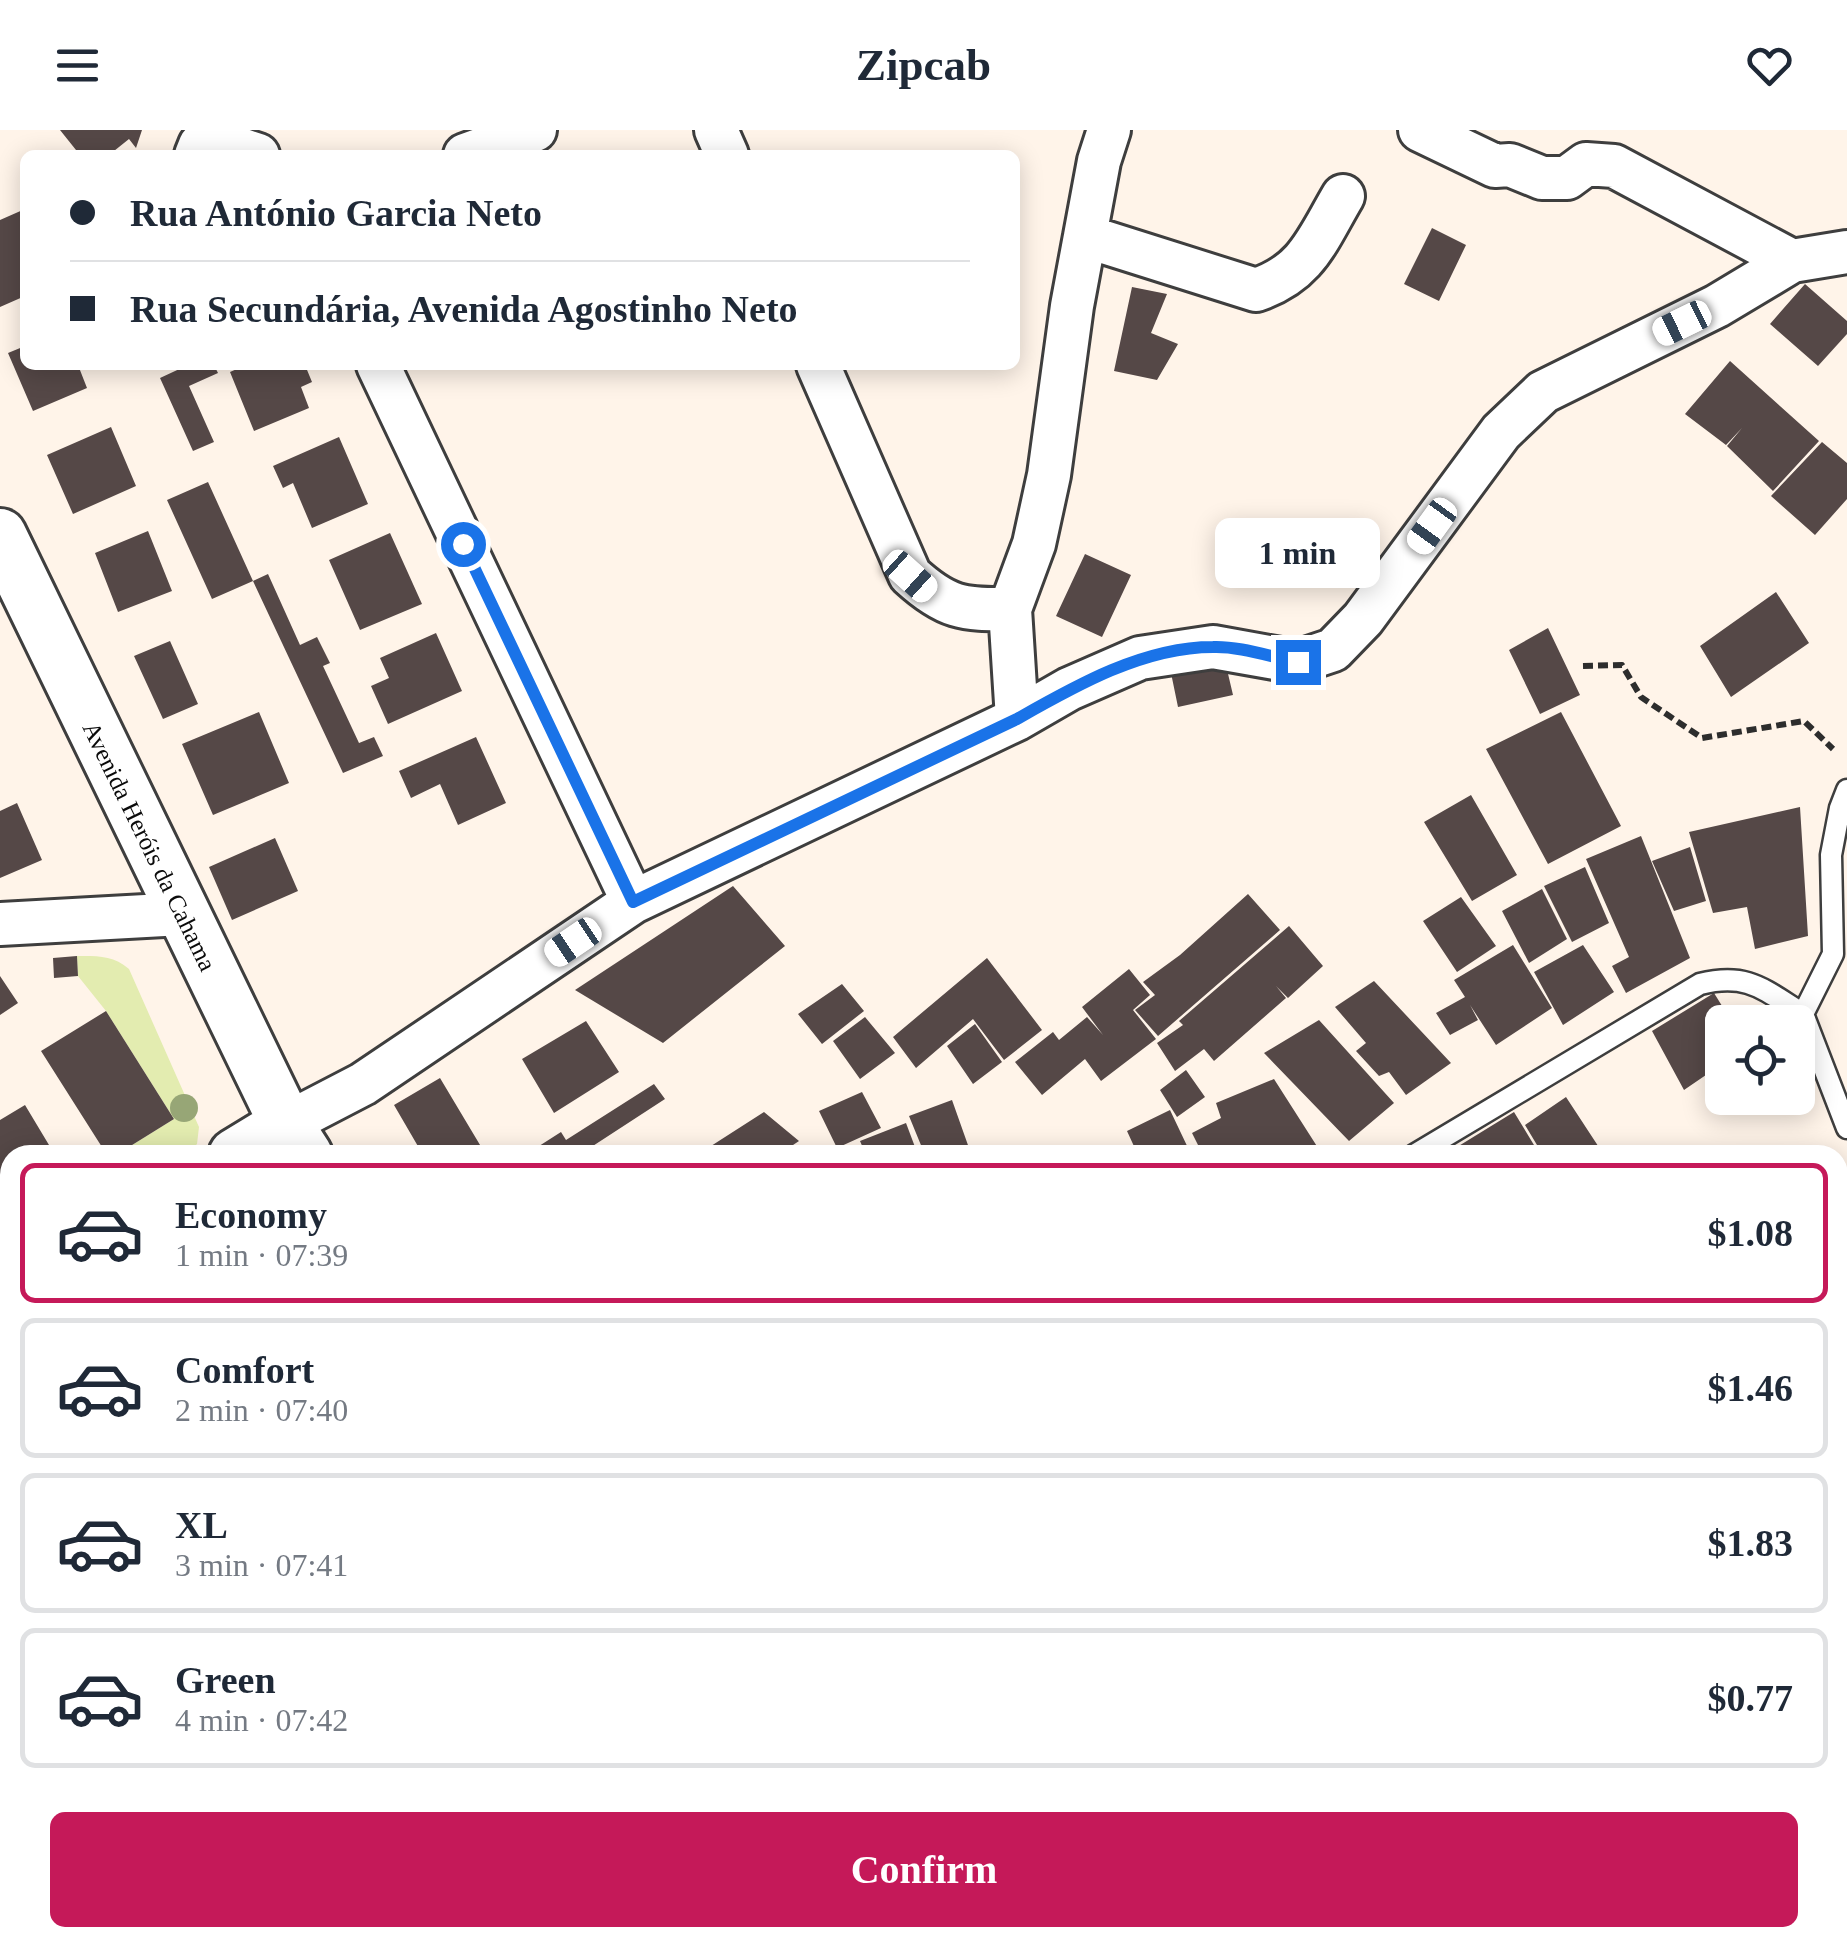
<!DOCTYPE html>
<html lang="en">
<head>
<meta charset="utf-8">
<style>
	body { margin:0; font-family:Georgia,serif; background:#f2f2f3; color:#1f2937; height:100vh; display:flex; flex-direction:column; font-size:38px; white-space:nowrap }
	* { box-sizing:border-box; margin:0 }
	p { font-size:32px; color:#747a83 }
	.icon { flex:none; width:55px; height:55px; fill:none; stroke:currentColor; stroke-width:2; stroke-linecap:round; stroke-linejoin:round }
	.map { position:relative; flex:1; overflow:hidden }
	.drawer { position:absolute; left:0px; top:1015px; width:1848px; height:802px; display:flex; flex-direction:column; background:#fff; border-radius:30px 30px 0 0; box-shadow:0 5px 25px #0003 }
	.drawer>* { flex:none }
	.banner { position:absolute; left:20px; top:20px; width:1000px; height:220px; border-radius:15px; box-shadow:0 5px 25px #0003; display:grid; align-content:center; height:220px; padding:0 50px; background:#fff }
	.fabs { position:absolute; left:1705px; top:875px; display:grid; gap:20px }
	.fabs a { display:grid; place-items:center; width:110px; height:110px; border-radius:15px; background:#fff; box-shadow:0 5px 25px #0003; font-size:50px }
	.end { position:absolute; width:45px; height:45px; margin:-22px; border:12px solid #1a73e8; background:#fff; box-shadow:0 0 0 5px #fff }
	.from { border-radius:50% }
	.bubble { position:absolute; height:70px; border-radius:15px; background:#fff; box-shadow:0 5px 25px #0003; font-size:32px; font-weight:700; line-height:70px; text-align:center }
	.car { position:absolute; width:30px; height:60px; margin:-30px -15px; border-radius:12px; box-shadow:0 0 8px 2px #0007; background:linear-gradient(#fff 24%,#345 0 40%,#fff 0 76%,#345 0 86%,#fff 0) }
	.banner b { display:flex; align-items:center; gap:35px; height:95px; font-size:38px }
	.banner b+b { border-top:2px solid #e0e1e3 }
	.banner i { width:25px; height:25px; background:#1f2937 }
	ul { padding:18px 0 0; list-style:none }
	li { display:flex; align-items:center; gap:30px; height:140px; margin:0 20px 15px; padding:0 30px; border:5px solid #e0e1e3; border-radius:15px }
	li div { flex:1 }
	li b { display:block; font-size:38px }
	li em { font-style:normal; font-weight:700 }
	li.on { border-color:#c51959 }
	li>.icon { width:90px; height:90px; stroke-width:1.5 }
	.primary-button { display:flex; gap:20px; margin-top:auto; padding:20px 50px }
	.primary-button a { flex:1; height:115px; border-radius:15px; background:#c51959; color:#fff; font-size:40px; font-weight:700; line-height:115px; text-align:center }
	header { display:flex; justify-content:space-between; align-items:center; height:130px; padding:0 50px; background:#fff; font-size:45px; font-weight:700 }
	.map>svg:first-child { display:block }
</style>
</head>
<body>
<header><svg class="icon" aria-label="menu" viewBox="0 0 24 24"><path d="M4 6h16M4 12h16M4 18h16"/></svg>Zipcab<svg class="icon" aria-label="heart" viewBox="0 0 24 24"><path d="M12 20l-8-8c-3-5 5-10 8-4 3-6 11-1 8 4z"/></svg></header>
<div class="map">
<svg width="1847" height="1817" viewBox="0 0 1847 1817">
	<rect width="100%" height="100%" fill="#fff4e9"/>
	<path fill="#e3ecb0" d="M77,826C97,826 113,825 129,839L199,997L197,1014L186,1025H116L174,989L106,881L78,846Z"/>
	<path fill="#554847" d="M60,0H142L136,18L129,9L109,25H80Z
		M25,79V166L0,177V90Z
		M1432,98L1466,115L1439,171L1404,154Z
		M1805,154L1847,191V204L1818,236L1770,194Z
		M1132,157L1167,164L1151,203L1178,214L1157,250L1114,241Z
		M25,216V235H78L87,258L33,281L8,223Z
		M1730,231L1819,311L1773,361L1727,316L1742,298L1726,315L1685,284Z
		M188,235H214L218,243L189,256L214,312L193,321L160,248Z
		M246,235H305L312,252L301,257L309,278L254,301L230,242Z
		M111,297L136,356L73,384L47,325Z
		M339,307L368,374L312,398L293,353L283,358L273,336Z
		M1822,312L1847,333V369L1815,405L1771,366Z
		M208,352L253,451L212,469L167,370Z
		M148,401L172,461L118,482L95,423Z
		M390,403L422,474L360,500L329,430Z
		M1085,424L1131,445L1102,507L1056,486Z
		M268,444L300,515L317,507L330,533L323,536L359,613L374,607L383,626L343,643L253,451Z
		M1776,462L1809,513L1731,567L1700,516Z
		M1548,498L1580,565L1540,584L1509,520Z
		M436,503L462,561L388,594L371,556L389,548L380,528Z
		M170,511L198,574L163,589L134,526Z
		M1225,531L1233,565L1178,577L1171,543Z
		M259,582L289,653L213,685L182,614Z
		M1561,582L1621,696L1548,734L1486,619Z
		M476,607L506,673L458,695L440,654L411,668L399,641Z
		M1471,665L1517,745L1472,771L1424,692Z
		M17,673L42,730L0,748V681Z
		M1800,677L1808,806L1755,819L1747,777L1713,783L1689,702Z
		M1641,706L1690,828L1626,863L1612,836L1629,827L1586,729Z
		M275,708L298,761L232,790L209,737Z
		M1690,717L1706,771L1674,781L1652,731Z
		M1585,737L1609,793L1572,812L1544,756Z
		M733,756L785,816L663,913L575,860Z
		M1542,759L1567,809L1529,833L1502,781Z
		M1248,764L1280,800L1158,906L1135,880L1155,865L1143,852L1180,825Z
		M1461,767L1496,816L1457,842L1423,791Z
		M1289,796L1323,836L1288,868L1276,856L1286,868L1214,931L1204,919L1175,941L1157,913L1183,895L1179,891Z
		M1513,815L1552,878L1496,915L1470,875L1478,890L1450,905L1436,883L1465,867L1454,850Z
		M1583,815L1614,862L1563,895L1534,842Z
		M77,826L78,846L54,848L53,828Z
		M987,828L1042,900L1004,930L973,889L916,938L893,907Z
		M1129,839L1150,865L1133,880L1156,909L1101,951L1085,929L1042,965L1015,932L1053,902L1059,910L1087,887L1103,905L1082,877Z
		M0,846L18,873L0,885Z
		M1374,851L1451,933L1406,965L1389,942L1379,946L1356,921L1366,913L1335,877Z
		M842,854L864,881L822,914L798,884Z
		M1714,863L1732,892H1722V934L1684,960L1652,901Z
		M106,881L174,989L116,1025H107L41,921Z
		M865,887L895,923L860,949L833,911Z
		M1319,890L1394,973L1349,1011L1264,923Z
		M586,891L619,942L554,983L522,929Z
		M975,894L1002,932L973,954L947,916Z
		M1186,940L1205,967L1177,987L1160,960Z
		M440,948L486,1025H408L419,1018L394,975Z
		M1274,949L1320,1021L1312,1025H1203L1192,1003L1221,988L1216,973Z
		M654,954L665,969L579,1025H525L561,1002L566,1010Z
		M862,962L881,998L837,1018L819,981Z
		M1566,967L1604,1025H1543L1525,995Z
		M952,970L969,1018L953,1025H925L909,986Z
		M25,975L55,1025H10V1112L0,1118V990Z
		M1170,980L1189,1020L1178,1025H1138L1127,1001Z
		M764,982L799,1011L778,1025H697Z
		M1514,982L1540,1025H1444Z
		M906,993L918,1025H866L860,1011Z
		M1847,1167V1223L1838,1228V1171Z
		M3,1333L10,1345V1394L0,1400V1335Z
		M10,1428V1484L0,1489V1433Z
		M10,1575V1644L0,1649V1580Z
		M10,1682V1735L0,1714V1686Z
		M291,1808H348L354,1817H296Z
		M459,1808H720L723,1812L717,1817H456Z
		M906,1808H952L935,1817H912Z"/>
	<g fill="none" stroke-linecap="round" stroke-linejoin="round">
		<defs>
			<path id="service" d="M1803,884L1833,824L1831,725L1840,678L1847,660
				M1803,884L1847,998
				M1414,1025L1700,854C1748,842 1764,860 1803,884"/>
			<path id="minor" d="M716,0L727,25
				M1420,0L1495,36L1510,35L1542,48H1567L1586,34L1614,36L1792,131
				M196,25L200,15L211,9L258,25
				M465,25L535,0
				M1085,106L1256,160C1307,143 1317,110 1343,66
				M378,235L633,772
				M818,235L910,445C946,478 963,480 1010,479
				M1017,589L1010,479L1034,414L1049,345L1072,176L1099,31L1109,0
				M0,794L182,784
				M286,994L363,954L633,772L1017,589L1069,559L1140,528L1213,517L1297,532L1333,520L1363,489L1501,302L1543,262L1717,176L1792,131L1847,122"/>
			<path id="tertiary" d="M0,405L286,994L306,1025
				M235,1025L286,994
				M0,1170L10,1164
				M63,1817L81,1808
				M123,1817L135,1808"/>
			<path id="primary" d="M1838,1347L1847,1341
				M1838,1404L1847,1398
				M802,1817L803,1809
				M1117,1817L1132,1808
				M1210,1817L1224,1808"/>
		</defs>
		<use href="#service" stroke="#3e3e3e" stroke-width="25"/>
		<use href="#minor" stroke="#3e3e3e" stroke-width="48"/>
		<use href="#tertiary" stroke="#3e3e3e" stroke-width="58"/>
		<use href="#primary" stroke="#1c1c1c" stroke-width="60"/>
		<path stroke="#2d2d2d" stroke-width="6" stroke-dasharray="10 5" stroke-linecap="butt" d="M1583,536L1622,535L1641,567L1702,608L1804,591L1833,619
			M269,1808L270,1817"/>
		<use href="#service" stroke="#fff" stroke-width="20"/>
		<use href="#minor" stroke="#fff" stroke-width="42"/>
		<use href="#tertiary" stroke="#fff" stroke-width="52"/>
		<use href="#primary" stroke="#ffa159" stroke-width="55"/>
	</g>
	<circle fill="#97a676" cx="184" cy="978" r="14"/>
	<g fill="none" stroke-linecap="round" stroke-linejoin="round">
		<path stroke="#1a73e8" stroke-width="12" d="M463,414L633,772L1017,589C1075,556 1143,517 1213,517C1240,516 1271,527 1298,532"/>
	</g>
	<g text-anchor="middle" stroke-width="10" stroke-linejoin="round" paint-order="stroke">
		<g font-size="25" fill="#0b0b0b" stroke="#fff">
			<text transform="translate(150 716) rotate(64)" y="9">Avenida Heróis da Cahama</text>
		</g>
	</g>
</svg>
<div class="fabs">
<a><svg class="icon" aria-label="locate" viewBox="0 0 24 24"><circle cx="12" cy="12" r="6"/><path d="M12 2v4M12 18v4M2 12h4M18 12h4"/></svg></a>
</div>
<i class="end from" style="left:463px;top:414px"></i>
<i class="end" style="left:1298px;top:532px"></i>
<div class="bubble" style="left:1215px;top:388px;width:165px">1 min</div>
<i class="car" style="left:1682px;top:193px;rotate:244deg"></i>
<i class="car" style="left:1432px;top:396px;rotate:216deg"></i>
<i class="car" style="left:910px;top:446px;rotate:132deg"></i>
<i class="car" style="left:573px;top:812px;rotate:236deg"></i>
<div class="banner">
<b><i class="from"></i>Rua António Garcia Neto</b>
<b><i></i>Rua Secundária, Avenida Agostinho Neto</b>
</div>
<section class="drawer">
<ul>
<li class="on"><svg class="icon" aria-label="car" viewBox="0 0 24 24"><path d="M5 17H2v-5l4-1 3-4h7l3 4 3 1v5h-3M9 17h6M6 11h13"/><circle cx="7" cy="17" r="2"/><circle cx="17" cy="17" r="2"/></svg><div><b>Economy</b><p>1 min · 07:39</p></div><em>$1.08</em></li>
<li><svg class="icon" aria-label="car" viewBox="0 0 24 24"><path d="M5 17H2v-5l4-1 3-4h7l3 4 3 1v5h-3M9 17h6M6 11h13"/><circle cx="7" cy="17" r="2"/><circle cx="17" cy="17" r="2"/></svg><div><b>Comfort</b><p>2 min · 07:40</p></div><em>$1.46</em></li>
<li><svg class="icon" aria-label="car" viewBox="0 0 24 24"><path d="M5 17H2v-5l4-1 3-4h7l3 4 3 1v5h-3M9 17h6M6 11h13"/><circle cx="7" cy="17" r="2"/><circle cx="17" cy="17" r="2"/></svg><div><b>XL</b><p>3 min · 07:41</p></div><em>$1.83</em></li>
<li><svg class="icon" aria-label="car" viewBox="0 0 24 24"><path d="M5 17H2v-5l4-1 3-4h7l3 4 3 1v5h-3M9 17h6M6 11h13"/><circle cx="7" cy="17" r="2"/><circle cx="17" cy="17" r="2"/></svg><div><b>Green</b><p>4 min · 07:42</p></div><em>$0.77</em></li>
</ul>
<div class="primary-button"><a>Confirm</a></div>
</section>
</div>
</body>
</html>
